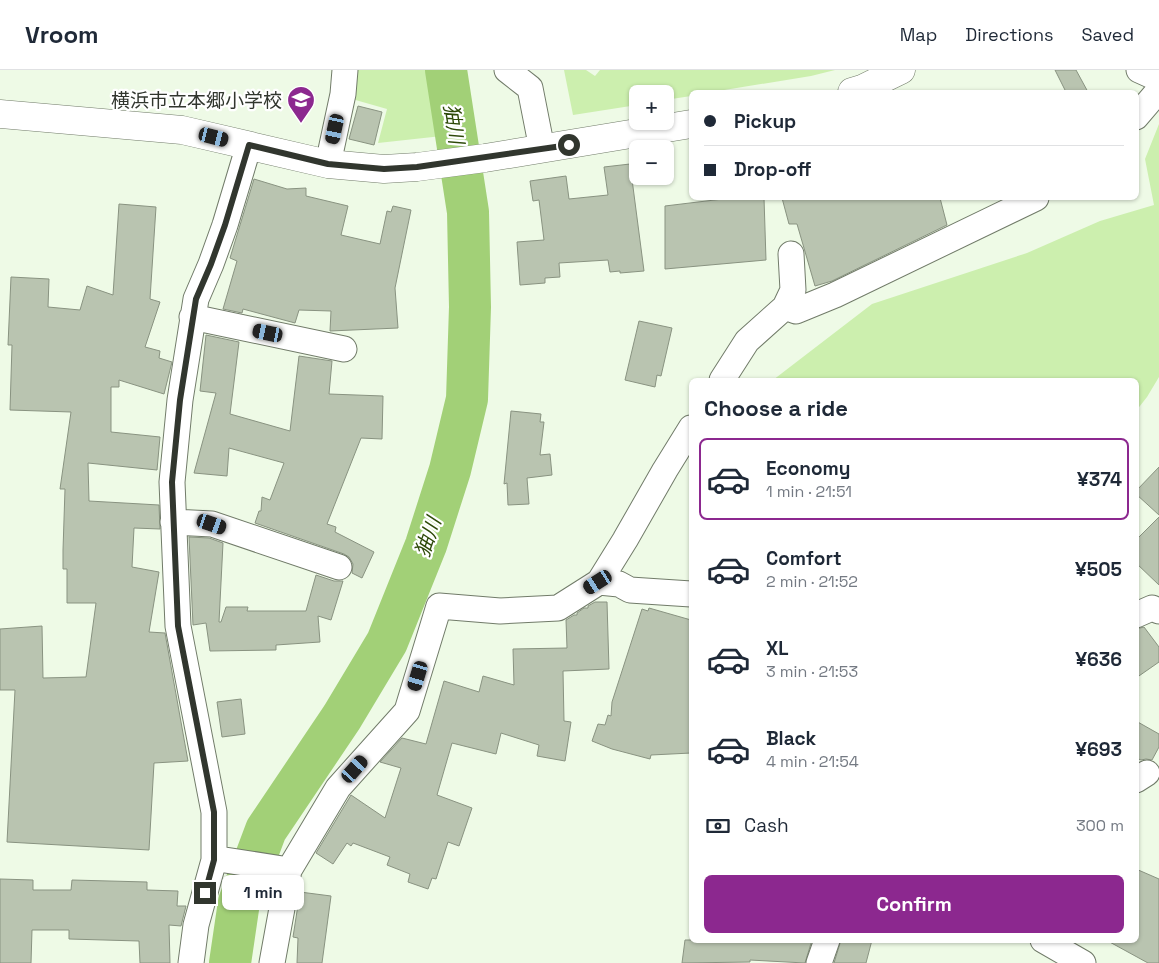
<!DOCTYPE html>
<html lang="en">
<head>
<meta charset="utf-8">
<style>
	body { margin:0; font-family:"Space Grotesk","Noto Sans JP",sans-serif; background:#f2f2f3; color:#1f2937; height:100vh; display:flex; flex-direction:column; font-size:19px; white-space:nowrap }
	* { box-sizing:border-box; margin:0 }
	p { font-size:16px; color:#747a83 }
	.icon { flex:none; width:28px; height:28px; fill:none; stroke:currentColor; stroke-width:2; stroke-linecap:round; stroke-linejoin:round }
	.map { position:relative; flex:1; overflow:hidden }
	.sheet { position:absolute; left:689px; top:308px; width:450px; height:565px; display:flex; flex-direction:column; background:#fff; border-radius:8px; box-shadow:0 1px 4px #0004 }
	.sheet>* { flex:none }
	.guide { position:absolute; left:689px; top:20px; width:450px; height:110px; border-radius:8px; box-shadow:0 1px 4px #0004; display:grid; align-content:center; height:110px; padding:0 15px; background:#fff }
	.controls { position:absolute; left:629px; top:15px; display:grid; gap:10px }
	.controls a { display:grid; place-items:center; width:45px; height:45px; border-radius:8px; background:#fff; box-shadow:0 1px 4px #0004; font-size:25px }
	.end { position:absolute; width:22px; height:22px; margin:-11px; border:6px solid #31362e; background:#fff; box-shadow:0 0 0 2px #fff }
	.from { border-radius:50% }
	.bubble { position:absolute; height:35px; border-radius:8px; background:#fff; box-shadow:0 1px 4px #0004; font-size:16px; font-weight:600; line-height:35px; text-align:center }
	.car { position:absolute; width:15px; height:30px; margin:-15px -8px; border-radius:6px; box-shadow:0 0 4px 1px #0007; background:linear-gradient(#222 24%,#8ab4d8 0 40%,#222 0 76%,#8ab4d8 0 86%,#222 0) }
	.guide b { display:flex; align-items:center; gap:18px; height:48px; font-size:19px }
	.guide b+b { border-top:1px solid #e0e1e3 }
	.guide i { width:12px; height:12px; background:#1f2937 }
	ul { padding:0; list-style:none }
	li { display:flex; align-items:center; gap:15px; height:82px; margin:0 10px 8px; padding:0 5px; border:2px solid transparent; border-radius:8px }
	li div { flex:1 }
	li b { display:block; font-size:19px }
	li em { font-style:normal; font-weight:600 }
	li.selected { border-color:#8c288f }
	li>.icon { width:45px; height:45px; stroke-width:1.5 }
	h2 { padding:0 15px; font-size:22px; line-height:60px }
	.pay { display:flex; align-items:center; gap:12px; height:55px; padding:0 15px; font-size:19px }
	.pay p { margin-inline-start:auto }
	.action { display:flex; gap:10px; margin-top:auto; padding:10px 15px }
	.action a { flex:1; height:58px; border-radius:8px; background:#8c288f; color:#fff; font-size:20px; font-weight:600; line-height:58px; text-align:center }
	header { display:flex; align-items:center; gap:30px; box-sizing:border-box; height:70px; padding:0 25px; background:#fff; border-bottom:1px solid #e0e1e3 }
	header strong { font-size:24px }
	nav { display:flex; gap:28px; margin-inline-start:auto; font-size:18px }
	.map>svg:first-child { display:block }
</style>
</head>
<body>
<header>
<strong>Vroom</strong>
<nav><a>Map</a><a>Directions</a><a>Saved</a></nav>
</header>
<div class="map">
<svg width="1159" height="893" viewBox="0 0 1159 893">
	<rect width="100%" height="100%" fill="#eefae6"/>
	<path fill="#ccefae" d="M358,0H436L442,66L378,73L387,39L352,29Z
		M564,0H586L595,6L600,0H835L811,6L712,22H691V26L665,30V24H638L637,35L573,45Z
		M1159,54V307L1147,327L1136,341V310H773L872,234L1027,183L1100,151L1154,135L1145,89Z"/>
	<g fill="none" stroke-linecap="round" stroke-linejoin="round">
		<path stroke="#a2d077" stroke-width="42" d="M230,893L239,832L266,760L342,647L387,572L426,475L450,400L467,329L470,237L468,142L446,0"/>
	</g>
	<path fill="#b9c4b0" stroke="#899381" d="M1055,0H1076L1088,22H1066Z
		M358,36L382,42L374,75L349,69Z
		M630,94L644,201L620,203V201L610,202L608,190L559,193L560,207L545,208V213L520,215L517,172L544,170L539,130L533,131L530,111L566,106L569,129L608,125L604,97Z
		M254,109L287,119L306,118V126L348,136L341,165L380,174L387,141L391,142L393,136L411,140L395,218L398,258L330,261L331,241L299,240L295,253L243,239L242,243L223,239L237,191L230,188Z
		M731,128H764L766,190L665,199V136Z
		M782,128H940L947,155L832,211L815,216L797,154H789Z
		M119,134L156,137L150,229L160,232L145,277L160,281L159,288L172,292L164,324L119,310V317H111V362L160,367L157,400L88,393L89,431L159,435L160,459L134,458L132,497L159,502L149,562L165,563L188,691L154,693L149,780L7,772L15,620H0V559L42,556L43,608L84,607H86L96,533H67V499H63V480L65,419H60L71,342L10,340L12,275H8L11,207L49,209L48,237L80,240L87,216L113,225Z
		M639,251L672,258L661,306L657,305L655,317L625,310Z
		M206,265L239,272L230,344L290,361L299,286L332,291L329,324L383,326L382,369L361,368L327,454L336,457L335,462L374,482L362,508L352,503L353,494L349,487L344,484L255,453L259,441H261L262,427L270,430L284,393L229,378L227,406L194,403L216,323L200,321Z
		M511,341L541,344L540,352H544L540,385L550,384L552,405L527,408L529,434L508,435L507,413L504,414Z
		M1159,397V445L1136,424V421Z
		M1159,447V515L1136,493V470Z
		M189,467L209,468L223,473L219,552H221L226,537H248L247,541H306L316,505L334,511H343L331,550L318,546L320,572L276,575V580L210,581L206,553L193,555Z
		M595,532H607L609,599L563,601L564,651L571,652L565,691L537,686L539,675L501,663L496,684L452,673L437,725L472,738L459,776L448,772L436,809L432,808L428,819L408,812L410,804L387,795L390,787L353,773L351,776L347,773L333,794L316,783L351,725L385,748L401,698L380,692L402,668L426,674L444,611L479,622L483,606L514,615L513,579L567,578L566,550L574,545H577V543L584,538H588V536Z
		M649,538L691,550V683L651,685L650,689L612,679L592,671L598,654L605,655L608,645L611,646L612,632L642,539L648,541Z
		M1144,557L1159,577V592L1136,608V559Z
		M241,629L245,664L222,667L217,632Z
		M1136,651L1159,664V677L1152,690L1146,689L1141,690L1136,688Z
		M1136,799L1159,809V893H1148L1106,870H1136Z
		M0,809L33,810V820H71L72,810L147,812V820L178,821L177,836H186L181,856L169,855L170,893H140L139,871L69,869V860H32L31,893H0Z
		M300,822L331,826L322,893H297L298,868L293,867Z
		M685,870H812L805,893L750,890V892L682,893Z
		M841,870H872L866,893H834Z"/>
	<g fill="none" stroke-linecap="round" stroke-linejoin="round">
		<defs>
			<path id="minor" d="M507,0L530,18L542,79
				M1139,0L1159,9
				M1136,47L1159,20
				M328,94L343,24L345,0
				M785,237L793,220L791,184
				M192,247L344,279
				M722,310L747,271L785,237L796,241L835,225L1036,128
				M173,452L212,454L339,497
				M599,512L619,514L630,520L691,524
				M1136,545L1152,538L1159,541
				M1136,710L1147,703
				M214,790H225L289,800
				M1043,870L1083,893
				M191,893L196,855L214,790V742L178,556L172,412L180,330L196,229L211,194L225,155L249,75
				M272,893L289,800L338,718L407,641L439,536L500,541L558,538L599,512L625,470L665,400L691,358
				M819,893L827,870"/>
			<path id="tertiary" d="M852,22L862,19L901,0
				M0,44L182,60L328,94L384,99L417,97L485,88L691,54"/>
		</defs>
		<use href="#minor" stroke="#717b69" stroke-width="27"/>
		<use href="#tertiary" stroke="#717b69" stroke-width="29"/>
		<use href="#minor" stroke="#fff" stroke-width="25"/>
		<use href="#tertiary" stroke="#fff" stroke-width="28"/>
	</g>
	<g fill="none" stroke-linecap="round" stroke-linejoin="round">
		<path stroke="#31362e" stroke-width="6" d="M205,823L214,790V742L178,556L172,412L180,330L196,229L211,194L225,155L249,75L328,94L384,99L417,97L569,75"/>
	</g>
	<defs>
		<symbol id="school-pin" viewBox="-11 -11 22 30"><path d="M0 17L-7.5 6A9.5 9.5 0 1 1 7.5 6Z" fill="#8c288f" stroke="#fff"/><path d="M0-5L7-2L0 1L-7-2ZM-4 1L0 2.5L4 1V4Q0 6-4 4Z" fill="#fff"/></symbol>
	</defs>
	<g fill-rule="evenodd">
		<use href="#school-pin" x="285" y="14" width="32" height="43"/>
	</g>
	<g text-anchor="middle" stroke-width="4.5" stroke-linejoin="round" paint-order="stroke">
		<g font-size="19" fill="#31362e" stroke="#fff" text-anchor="end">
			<text x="282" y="37">横浜市立本郷小学校</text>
		</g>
		<g font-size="20" font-style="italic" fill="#2e4a09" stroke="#fff">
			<text transform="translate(454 54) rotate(81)" y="7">㹨川</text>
			<text transform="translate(428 467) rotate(-71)" y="7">㹨川</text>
		</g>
	</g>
</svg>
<div class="controls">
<a>+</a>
<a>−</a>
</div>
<i class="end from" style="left:569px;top:75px"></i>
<i class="end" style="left:205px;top:823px"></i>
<div class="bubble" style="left:222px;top:805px;width:82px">1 min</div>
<i class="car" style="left:335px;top:59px;rotate:192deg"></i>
<i class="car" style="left:214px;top:67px;rotate:104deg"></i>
<i class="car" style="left:268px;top:263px;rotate:282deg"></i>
<i class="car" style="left:212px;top:454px;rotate:109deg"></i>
<i class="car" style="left:598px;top:512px;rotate:238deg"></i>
<i class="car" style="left:418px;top:606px;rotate:197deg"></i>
<i class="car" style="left:355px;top:699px;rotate:42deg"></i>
<div class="guide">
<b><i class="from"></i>Pickup</b>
<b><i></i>Drop-off</b>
</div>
<section class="sheet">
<h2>Choose a ride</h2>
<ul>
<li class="selected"><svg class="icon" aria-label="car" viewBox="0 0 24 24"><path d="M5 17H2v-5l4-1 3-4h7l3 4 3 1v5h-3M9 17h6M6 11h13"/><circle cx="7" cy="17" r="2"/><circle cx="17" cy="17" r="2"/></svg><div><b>Economy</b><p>1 min · 21:51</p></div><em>¥374</em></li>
<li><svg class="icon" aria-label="car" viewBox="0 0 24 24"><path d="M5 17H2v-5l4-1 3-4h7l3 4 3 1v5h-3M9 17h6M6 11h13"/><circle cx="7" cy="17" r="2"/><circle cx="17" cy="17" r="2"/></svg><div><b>Comfort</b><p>2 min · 21:52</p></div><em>¥505</em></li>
<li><svg class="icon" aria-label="car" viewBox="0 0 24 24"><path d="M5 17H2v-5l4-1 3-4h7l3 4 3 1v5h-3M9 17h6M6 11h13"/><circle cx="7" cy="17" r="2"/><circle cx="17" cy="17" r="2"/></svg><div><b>XL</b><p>3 min · 21:53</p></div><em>¥636</em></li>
<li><svg class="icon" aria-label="car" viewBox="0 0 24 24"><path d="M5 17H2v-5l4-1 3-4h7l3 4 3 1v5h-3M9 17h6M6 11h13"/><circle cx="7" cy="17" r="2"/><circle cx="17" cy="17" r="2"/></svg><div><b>Black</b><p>4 min · 21:54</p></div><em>¥693</em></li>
</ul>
<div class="pay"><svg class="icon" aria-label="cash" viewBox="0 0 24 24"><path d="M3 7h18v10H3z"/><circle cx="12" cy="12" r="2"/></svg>Cash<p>300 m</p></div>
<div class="action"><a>Confirm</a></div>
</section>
</div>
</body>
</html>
